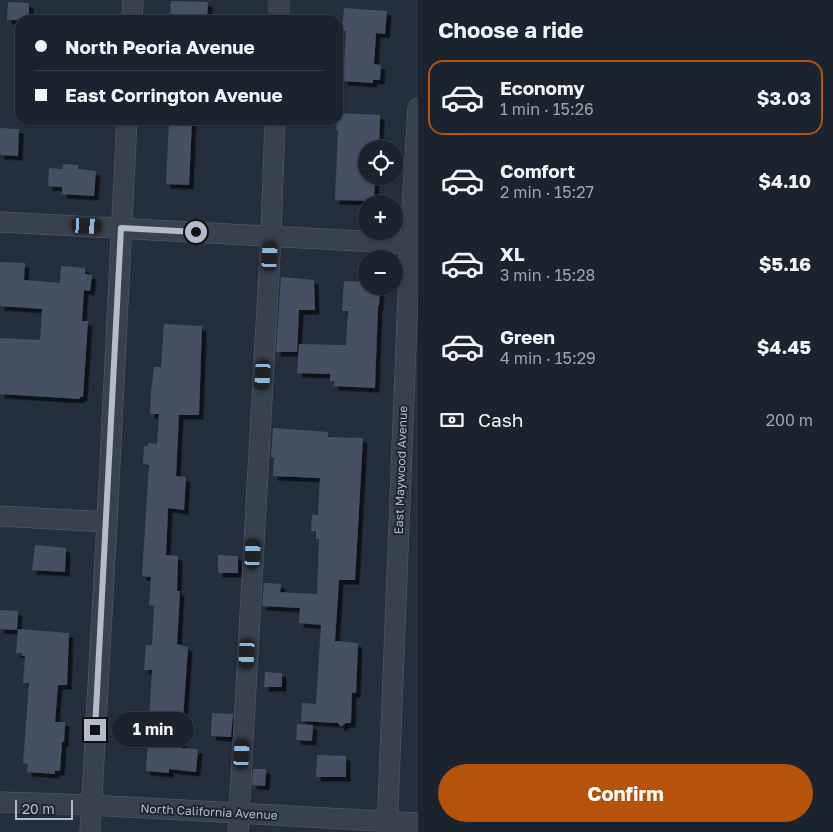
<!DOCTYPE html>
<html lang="en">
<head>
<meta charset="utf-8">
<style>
	body { margin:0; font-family:"Golos Text",sans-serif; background:#242b36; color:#f1f3f6; height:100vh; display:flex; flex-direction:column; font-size:19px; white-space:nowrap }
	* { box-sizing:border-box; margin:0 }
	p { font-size:16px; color:#a0a4aa }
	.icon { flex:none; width:28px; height:28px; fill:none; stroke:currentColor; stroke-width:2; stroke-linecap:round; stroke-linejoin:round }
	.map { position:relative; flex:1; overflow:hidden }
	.drawer { display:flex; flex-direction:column; background:#1b232e; width:415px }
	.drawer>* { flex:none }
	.banner { position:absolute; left:15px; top:15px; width:328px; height:110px; border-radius:15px; box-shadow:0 1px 4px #0004,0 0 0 1px #39404a; display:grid; align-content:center; height:110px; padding:0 20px; background:#1b232e }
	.buttons { position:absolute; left:358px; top:140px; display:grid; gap:10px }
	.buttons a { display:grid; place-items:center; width:45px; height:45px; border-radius:50%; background:#1b232e; box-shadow:0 1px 4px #0004,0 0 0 1px #39404a; font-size:25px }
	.scale { position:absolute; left:15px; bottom:12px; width:58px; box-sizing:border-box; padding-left:5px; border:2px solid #b4bcc9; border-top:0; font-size:14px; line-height:18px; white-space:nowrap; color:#b4bcc9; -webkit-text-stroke:4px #1d2633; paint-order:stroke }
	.end { position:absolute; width:22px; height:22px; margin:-11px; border:6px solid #b4bcc9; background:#111; box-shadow:0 0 0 2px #111 }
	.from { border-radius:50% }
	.bubble { position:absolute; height:35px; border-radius:18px; background:#1b232e; box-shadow:0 1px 4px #0004,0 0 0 1px #39404a; font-size:16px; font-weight:700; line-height:35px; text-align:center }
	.car { position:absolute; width:15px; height:30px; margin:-15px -8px; border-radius:6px; box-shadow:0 0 4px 1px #0007; background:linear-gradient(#222 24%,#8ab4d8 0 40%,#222 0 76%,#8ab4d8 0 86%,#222 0) }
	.banner b { display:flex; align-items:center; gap:18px; height:48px; font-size:19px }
	.banner b+b { border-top:1px solid #39404a }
	.banner i { width:12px; height:12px; background:#f1f3f6 }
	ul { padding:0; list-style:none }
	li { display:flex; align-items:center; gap:15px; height:75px; margin:0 10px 8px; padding:0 10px; border:2px solid transparent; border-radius:15px }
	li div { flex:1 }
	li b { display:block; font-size:19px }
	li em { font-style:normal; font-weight:700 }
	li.selected { border-color:#b45309 }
	li>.icon { width:45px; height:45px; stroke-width:1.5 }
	h2 { padding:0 20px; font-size:22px; line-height:60px }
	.pay { display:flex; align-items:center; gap:12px; height:55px; padding:0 20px; font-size:19px }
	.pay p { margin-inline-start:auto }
	.primary-button { display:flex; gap:10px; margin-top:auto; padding:10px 20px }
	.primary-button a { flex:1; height:58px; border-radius:30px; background:#b45309; color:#fff; font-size:20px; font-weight:700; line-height:58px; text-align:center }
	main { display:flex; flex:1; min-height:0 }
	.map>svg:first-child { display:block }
</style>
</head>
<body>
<main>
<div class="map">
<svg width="418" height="832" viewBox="0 0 418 832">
	<defs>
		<filter id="shadow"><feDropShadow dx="4.5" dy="4.5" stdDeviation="0" flood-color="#0009"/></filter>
	</defs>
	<rect width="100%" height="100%" fill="#242f3e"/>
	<path fill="#455162" filter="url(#shadow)" d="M171,1L208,2L207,20H170Z
		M8,2L29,3V20H7Z
		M344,8L387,11L385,34L376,33L374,64L381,65L380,80H373V83L343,81L346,31H342Z
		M338,113L380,115L379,149H366V178H375L374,201L335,200L338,130H336Z
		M169,120H192L189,185L166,184Z
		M0,128L19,129L18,156L0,155Z
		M63,164L78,165V169L96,171L94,196L62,194V187L48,186L49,168L62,169Z
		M0,262L25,263L24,280L60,283L61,266L85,268V274L92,275L90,291L84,290L82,321H88L83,397H80V399L0,394V338L40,340L42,309L0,306Z
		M281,277L314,280L315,310H299L297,352H276Z
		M344,281L366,282V286H380L379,306H378L375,388L334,386V381H330V374L297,373L299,344L346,345L348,311H342Z
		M164,324L202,326L199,415H179L176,476L186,477L184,510L168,508L166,555L178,556L177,591H180L177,644L188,647L181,748L198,749L196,772L169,769V773L146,771L152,670H144L146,645H152L154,606L149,605L151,577L142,576L149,465L143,463L144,446H148V443L157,444L159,414H150L151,392L154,367H161Z
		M273,428L328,432V437L363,438L355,580H339L335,641L358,643L356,693H352L351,723H346L341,727L338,723L301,721L302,703L316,704L321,625L299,623L300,608L262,606L264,583L281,584L280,592L317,594L319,539H316V531H311L312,515H318L320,478L273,476L274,457H271Z
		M35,545L66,548L65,572L32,570Z
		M218,555L238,556V573H218Z
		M0,610L18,611L17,630L0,629Z
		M18,629L69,633L67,685H58L55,722H65L64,742H62L60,771H55V774L27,772L28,764L23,763L29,683H23L25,656H21L22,653H16Z
		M265,672L282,673V687H264Z
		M212,713L233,714L231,737L211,736Z
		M297,724L313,725L312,741L296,740Z
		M317,755L346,756V777H316Z
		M253,769H266L265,786L252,785Z"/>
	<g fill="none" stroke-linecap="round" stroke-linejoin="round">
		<defs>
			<path id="minor" d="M132,20L133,0
				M279,20V0
				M0,222L418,244
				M0,516L107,522
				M0,802L91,805L418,823
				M90,832L107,522L127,120
				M238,832L271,236L275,120
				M387,832L410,243L418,108"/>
		</defs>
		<use href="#minor" stroke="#565f6c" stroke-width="21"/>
		<use href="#minor" stroke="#38414e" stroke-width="20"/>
	</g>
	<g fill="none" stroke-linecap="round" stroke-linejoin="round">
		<path stroke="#b4bcc9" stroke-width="6" d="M95,730L121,228L196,232"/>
	</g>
	<g text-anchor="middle" stroke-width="4" stroke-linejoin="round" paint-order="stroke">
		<g font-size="12" fill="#b4bcc9" stroke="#1d2633">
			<text transform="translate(401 470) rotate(-88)" y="4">East Maywood Avenue</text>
			<text transform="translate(209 812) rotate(3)" y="4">North California Avenue</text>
		</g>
	</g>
</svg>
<div class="buttons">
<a><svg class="icon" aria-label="locate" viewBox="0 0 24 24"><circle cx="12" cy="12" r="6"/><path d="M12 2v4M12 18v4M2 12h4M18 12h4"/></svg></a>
<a>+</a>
<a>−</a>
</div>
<div class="scale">20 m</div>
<i class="end from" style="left:196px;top:232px"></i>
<i class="end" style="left:95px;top:730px"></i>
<div class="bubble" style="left:112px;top:712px;width:82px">1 min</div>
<i class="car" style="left:87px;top:226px;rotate:93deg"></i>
<i class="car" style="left:270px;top:256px;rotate:3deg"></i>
<i class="car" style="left:263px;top:375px;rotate:183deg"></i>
<i class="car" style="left:253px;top:554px;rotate:3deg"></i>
<i class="car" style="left:247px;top:654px;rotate:183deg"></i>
<i class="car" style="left:242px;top:754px;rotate:3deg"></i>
<div class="banner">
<b><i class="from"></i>North Peoria Avenue</b>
<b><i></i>East Corrington Avenue</b>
</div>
</div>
<section class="drawer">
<h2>Choose a ride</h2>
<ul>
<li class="selected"><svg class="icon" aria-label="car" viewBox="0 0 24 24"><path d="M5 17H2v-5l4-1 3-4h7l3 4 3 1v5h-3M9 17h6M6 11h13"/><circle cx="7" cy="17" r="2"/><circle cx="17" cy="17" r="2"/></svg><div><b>Economy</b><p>1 min · 15:26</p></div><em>$3.03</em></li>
<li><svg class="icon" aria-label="car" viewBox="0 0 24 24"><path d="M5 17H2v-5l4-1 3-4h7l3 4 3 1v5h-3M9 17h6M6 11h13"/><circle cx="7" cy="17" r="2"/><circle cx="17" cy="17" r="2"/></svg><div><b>Comfort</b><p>2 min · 15:27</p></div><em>$4.10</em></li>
<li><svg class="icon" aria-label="car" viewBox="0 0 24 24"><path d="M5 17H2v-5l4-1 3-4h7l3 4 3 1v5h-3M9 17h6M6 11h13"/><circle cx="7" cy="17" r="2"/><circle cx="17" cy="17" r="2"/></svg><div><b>XL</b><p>3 min · 15:28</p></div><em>$5.16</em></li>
<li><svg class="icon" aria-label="car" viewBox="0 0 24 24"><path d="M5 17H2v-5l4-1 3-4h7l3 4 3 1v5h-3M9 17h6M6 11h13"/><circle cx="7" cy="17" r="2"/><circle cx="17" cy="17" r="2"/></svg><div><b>Green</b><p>4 min · 15:29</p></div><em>$4.45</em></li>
</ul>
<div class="pay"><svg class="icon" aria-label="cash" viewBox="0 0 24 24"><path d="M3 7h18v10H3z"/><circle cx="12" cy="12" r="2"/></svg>Cash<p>200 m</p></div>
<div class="primary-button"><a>Confirm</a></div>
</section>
</main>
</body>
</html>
